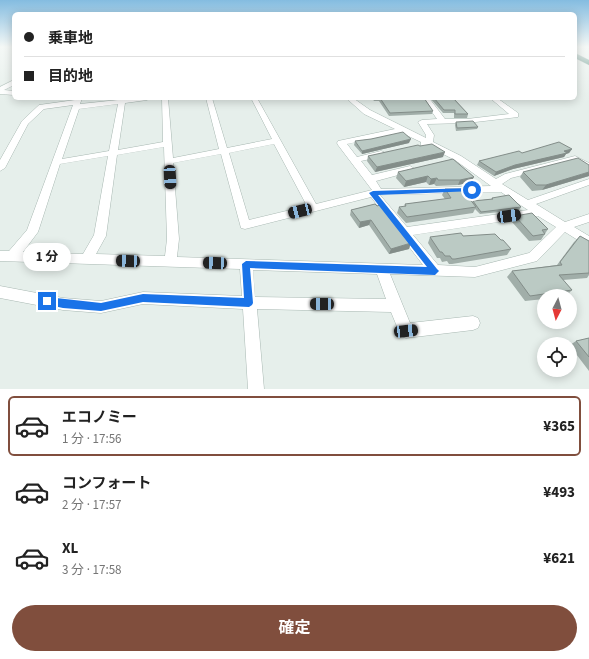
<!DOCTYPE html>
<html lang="ja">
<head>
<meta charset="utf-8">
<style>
	body { margin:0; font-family:"Source Sans 3","Noto Sans JP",sans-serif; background:#f6f6f6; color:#222; height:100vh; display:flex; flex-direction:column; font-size:15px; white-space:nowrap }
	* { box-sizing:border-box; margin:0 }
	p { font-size:13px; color:#767676 }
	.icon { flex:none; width:22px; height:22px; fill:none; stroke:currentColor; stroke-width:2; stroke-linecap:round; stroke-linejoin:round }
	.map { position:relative; height:389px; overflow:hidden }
	.panel { display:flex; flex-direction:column; background:#fff; flex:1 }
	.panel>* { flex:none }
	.top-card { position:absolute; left:12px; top:12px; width:565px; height:88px; border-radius:6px; box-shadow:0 2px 10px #0003; display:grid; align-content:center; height:88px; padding:0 12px; background:#fff }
	.needle { width:26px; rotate:186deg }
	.buttons { position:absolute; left:537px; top:289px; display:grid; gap:8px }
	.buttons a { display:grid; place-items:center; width:40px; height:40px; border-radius:50%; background:#fff; box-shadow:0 2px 10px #0003; font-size:20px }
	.end { position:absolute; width:18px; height:18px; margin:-9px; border:5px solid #1a73e8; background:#fff; box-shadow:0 0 0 2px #fff }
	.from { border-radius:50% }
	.bubble { position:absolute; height:28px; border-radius:14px; background:#fff; box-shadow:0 2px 10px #0003; font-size:13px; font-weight:700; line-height:28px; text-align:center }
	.car { position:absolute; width:12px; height:24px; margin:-12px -6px; border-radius:5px; box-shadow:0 0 3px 1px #0007; background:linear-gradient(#222 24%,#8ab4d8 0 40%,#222 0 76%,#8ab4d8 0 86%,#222 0) }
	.top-card b { display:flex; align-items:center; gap:14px; height:38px; font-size:15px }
	.top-card b+b { border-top:1px solid #e0e0e0 }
	.top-card i { width:10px; height:10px; background:#222 }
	ul { padding:7px 0 0; list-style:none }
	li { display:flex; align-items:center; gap:12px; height:60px; margin:0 8px 6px; padding:0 4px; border:2px solid transparent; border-radius:6px }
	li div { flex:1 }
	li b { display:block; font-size:15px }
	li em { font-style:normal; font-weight:700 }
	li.active { border-color:#804e3d }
	li>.icon { width:36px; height:36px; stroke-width:1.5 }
	.button { display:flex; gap:8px; margin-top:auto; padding:8px 12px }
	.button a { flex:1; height:46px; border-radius:24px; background:#804e3d; color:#fff; font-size:16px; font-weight:700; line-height:46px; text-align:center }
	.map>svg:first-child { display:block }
</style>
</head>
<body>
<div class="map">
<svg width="589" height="389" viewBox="0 0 589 389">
	<rect width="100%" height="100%" fill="#e6efeb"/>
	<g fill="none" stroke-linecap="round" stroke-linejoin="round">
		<defs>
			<path id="street" d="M14,80V85L4,90L14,91V95L0,94V87Z
				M76,98H82L80,104L118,100L119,98H150L147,100L125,103L118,150L163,142L162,98H168L173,158L219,149L206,98H212L227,148L272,139L251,98H257L316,204L372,190L338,145L337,143L338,141L395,129L364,114L346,98H353L370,110L426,138V135L418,122L422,120L437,119L422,98H429L445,119H467L509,114L490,98H497L518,113V117L467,123L427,124L434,135L433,142L461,156L496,179L505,174L575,156L589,163V170L574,162L511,178L502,184L528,200L589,179V185L536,204L565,222L589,214V222L574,227L589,236V247L565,232L537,261L475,277L390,274L410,323L473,316L478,318L480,323L478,328L473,330L406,338L401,336L391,312L257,309L264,389H248L243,309L143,304L101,313L63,310L0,298V286L63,298L101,301L143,292L242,296L240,269L0,261V251H9L27,230L73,105L44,109L28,124L5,168L0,171V160L22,121L39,105L75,100ZM118,104L109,151L62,159L79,109ZM402,133L421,142V146H427L455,160L491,186L381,189L376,181L413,171L415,169L410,166L372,175L361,161L384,156L385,154L384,152L381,151L357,157L347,144ZM274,144L307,206L249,220L229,153ZM164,147L167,239L165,256L96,254L106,236L117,155ZM221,154L241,228L245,229L371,197L423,265L177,257L179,239L173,163ZM108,156L94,235L83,254L23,252L38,232L60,164ZM501,192L528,210L407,227L380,195ZM538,216L556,227L529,253L475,267L438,265L413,235ZM253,270L377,274L386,299L255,297Z"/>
			<path id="highway" d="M575,53L589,60V65L575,58Z"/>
		</defs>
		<use href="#street" stroke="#a8b8b2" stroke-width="1"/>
		<use href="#highway" stroke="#c2cac8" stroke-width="1"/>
		<use href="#street" fill="#fff" fill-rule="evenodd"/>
		<use href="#highway" fill="#2f6f62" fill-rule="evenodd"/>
	</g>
	<path fill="#a1aea9" d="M372,98H424L433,111L432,114L389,116L379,101H374Z
		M430,98H453L468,114L467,118H454V113H443Z
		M456,122L478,127L477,129L456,131L455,125Z
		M371,139L409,143L362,154L354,145L355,141Z
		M420,146L443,157L375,172L367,161L368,156Z
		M572,149L569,153L566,154L564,157L513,169L494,176L477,165L479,161L522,153Z
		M453,159L471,182L458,185L436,186L434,184L429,185L426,182L404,187L396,178L398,172Z
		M523,172L589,176L542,190L532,191L520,177Z
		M445,189L472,202L473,201L491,199L492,198L521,207L519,210L480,214L475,209L473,213L406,223L397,213L399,207H404L405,204L445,199L442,195Z
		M375,204L409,249L389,254L369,225L359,228L350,215L351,210Z
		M515,216L548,229L541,240L529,241L512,222Z
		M463,236L501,240L511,249L507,255L452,264H449L447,261L442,262L440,258H437L428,243L430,237Z
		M580,236L589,241V275L587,278L563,280L572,290L566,296H544V299L525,301L507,277L512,271L557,265L574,242Z
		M589,338V371L570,346V345L576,341Z"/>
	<path fill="#838d89" d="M411,139L409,143L362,154V151Z
		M572,149L569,153L566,154L564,157L513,169L494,176L496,172L515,165Z
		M445,152L443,157L375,172L377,167Z
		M589,172V176L542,190L546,185Z
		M428,176L426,182L404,187L406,181Z
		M474,177L471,182L458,185L460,180Z
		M437,178L434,184L429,185L431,179Z
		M371,220L369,225L359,228L360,222Z
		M411,243L409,249L389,254L391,249Z"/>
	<path fill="#bbcac4" stroke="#838d89" d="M380,98H424L433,111L390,113Z
		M434,98H453L468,114H455V110H444Z
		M473,121L478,127L457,128L456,122Z
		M403,132L411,139L362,151L355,141L371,139Z
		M559,142L572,149L564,151L567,153L515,165L496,172L479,161L519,151L522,153Z
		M432,144L445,152L377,167L368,156L418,145L420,146Z
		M578,158L589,165V172L546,185H536L523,172Z
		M453,159L474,177L460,180H438L437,178L431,179L428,176L406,181L398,172Z
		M445,189H462L476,207L407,217L399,207L406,206L405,204L451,198Z
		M509,195L521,207L481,212L473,201L493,199L492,198Z
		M375,204L377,206L380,205L384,209L411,243L391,249L371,220L360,222L351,210Z
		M532,213L548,229L542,230L545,234L533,236L515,216Z
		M461,233L463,236L495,234L501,240H503L511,249L455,259H452L450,256H445L442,252H440L430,237Z
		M580,236L589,241V273L559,275L572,290L530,296L512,271L562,265L560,262Z
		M589,338V357L576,341Z"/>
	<linearGradient id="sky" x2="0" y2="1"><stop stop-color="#84bce0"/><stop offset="0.46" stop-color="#f4f8f6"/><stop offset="1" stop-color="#f4f8f6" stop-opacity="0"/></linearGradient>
	<rect width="589" height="102" fill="url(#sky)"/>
	<path fill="#1a73e8" d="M472,188H474V191L378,195L437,269L439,271L435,275L250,268L253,303L252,305L249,307L143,302L101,311L63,308L44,304L43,301L44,298L47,297L101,303L143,294L244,298L242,264L246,261L427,267L369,193L373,191Z"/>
</svg>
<div class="buttons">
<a><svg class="needle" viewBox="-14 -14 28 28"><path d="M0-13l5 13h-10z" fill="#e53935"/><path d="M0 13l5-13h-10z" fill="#767676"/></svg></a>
<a><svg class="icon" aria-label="locate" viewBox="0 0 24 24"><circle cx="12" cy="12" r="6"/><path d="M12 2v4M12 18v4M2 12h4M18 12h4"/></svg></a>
</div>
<i class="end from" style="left:472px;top:190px"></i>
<i class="end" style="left:47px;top:301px"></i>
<div class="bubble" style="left:23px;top:243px;width:48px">1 分</div>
<i class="car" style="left:170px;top:177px;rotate:177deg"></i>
<i class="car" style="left:300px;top:211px;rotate:256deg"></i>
<i class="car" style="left:509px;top:216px;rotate:82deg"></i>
<i class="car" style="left:128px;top:261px;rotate:272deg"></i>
<i class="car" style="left:215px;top:263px;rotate:272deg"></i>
<i class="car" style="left:322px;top:304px;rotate:271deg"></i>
<i class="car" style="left:406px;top:331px;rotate:84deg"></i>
<div class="top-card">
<b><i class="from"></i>乗車地</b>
<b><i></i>目的地</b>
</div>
</div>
<section class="panel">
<ul>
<li class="active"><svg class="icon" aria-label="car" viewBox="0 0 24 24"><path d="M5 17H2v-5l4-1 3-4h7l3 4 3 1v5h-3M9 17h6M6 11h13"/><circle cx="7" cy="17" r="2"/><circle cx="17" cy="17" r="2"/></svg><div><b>エコノミー</b><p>1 分 · 17:56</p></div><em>¥365</em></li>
<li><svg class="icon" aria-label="car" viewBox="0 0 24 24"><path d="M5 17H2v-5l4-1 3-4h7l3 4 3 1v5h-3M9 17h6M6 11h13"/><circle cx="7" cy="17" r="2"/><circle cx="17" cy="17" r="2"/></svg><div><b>コンフォート</b><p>2 分 · 17:57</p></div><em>¥493</em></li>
<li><svg class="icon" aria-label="car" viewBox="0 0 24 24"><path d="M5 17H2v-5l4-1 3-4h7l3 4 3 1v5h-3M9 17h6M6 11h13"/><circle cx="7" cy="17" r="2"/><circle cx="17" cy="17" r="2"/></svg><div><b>XL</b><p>3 分 · 17:58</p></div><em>¥621</em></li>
</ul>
<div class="button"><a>確定</a></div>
</section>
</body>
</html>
